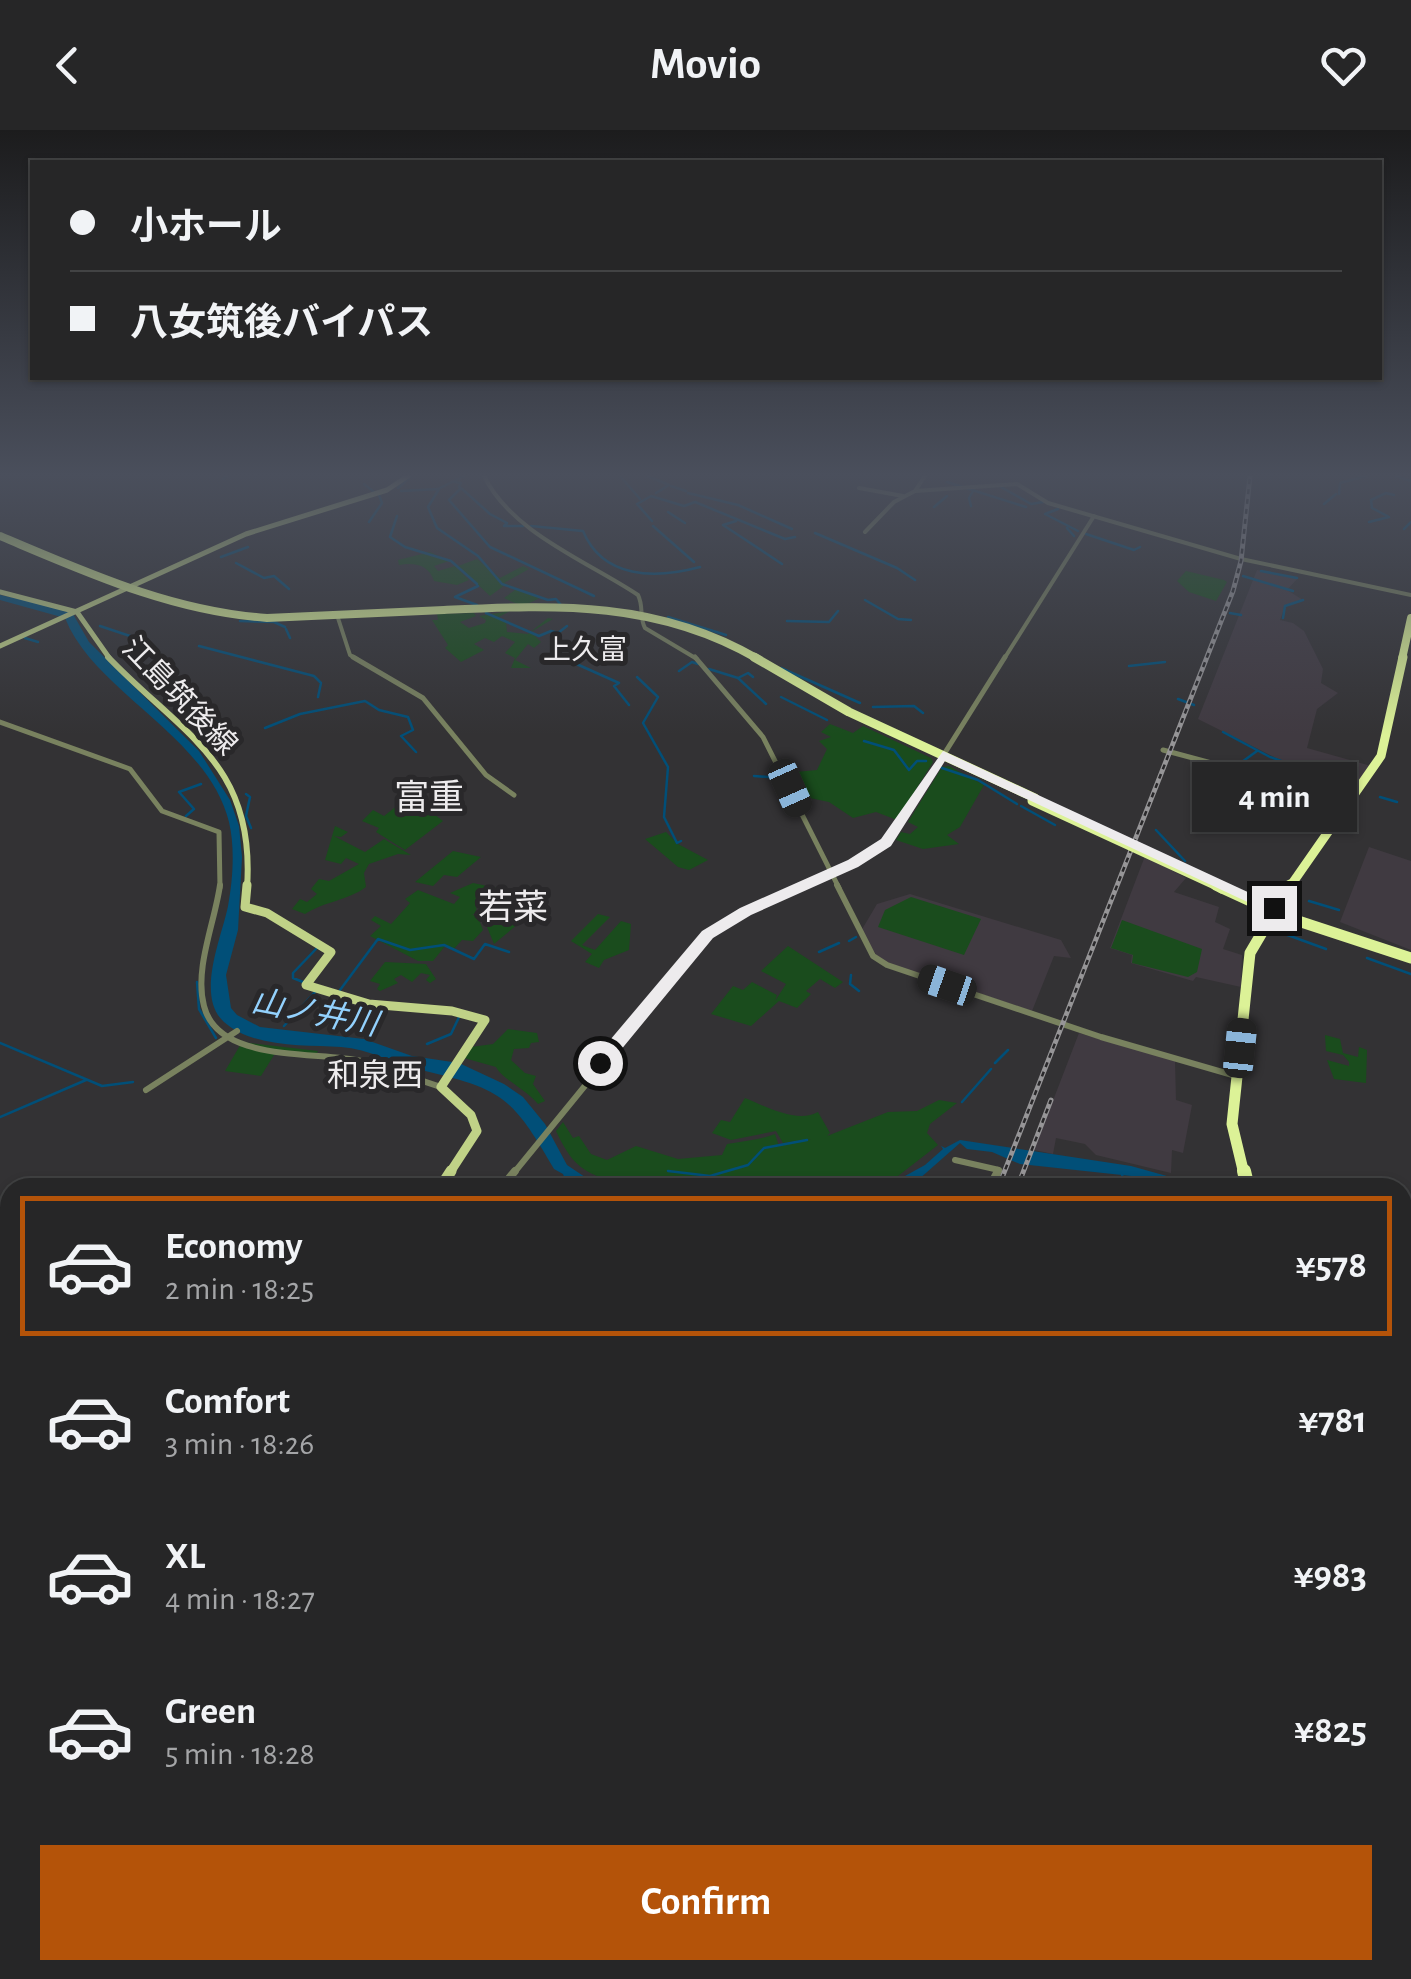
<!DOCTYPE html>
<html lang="en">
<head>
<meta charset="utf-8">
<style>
	body { margin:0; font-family:"Alegreya Sans","Noto Sans JP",sans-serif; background:#2e2e2f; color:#f1f3f6; height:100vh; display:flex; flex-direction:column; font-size:38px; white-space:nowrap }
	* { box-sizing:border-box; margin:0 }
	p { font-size:32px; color:#a4a5a7 }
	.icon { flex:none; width:55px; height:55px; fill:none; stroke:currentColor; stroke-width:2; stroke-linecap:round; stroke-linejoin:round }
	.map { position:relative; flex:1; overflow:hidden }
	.panel { position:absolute; left:0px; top:1048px; width:1412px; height:802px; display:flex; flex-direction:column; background:#262627; border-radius:30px 30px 0 0; box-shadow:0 2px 8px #0004,0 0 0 2px #424344 }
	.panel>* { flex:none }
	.top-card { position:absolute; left:30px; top:30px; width:1352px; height:220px; border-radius:0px; box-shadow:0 2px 8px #0004,0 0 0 2px #424344; display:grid; align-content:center; height:220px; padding:0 40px; background:#262627 }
	.end { position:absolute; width:45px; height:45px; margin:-22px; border:12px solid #edebed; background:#111; box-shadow:0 0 0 5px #111 }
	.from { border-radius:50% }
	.bubble { position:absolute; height:70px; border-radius:0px; background:#262627; box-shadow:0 2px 8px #0004,0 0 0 2px #424344; font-size:32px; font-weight:700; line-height:70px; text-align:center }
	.car { position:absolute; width:30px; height:60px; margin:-30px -15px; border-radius:12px; box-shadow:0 0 8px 2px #0007; background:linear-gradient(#222 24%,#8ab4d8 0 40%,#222 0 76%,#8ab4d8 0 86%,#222 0) }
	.top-card b { display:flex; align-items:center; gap:35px; height:95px; font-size:38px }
	.top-card b+b { border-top:2px solid #424344 }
	.top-card i { width:25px; height:25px; background:#f1f3f6 }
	ul { padding:18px 0 0; list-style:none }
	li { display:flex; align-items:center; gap:30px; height:140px; margin:0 20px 15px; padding:0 20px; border:5px solid transparent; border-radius:0px }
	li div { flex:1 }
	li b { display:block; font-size:38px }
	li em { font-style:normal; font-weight:700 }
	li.on { border-color:#b45309 }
	li>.icon { width:90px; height:90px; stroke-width:1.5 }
	.button { display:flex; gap:20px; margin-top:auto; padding:20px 40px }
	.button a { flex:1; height:115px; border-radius:0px; background:#b45309; color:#fff; font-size:40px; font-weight:700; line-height:115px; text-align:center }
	header { display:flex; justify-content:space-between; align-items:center; height:130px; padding:0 40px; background:#262627; font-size:45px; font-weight:700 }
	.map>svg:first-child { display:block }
</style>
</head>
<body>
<header><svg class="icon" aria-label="back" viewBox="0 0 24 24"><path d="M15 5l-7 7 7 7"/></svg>Movio<svg class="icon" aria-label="heart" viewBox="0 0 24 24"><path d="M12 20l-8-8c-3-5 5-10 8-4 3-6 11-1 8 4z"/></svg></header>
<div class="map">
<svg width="1411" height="1849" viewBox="0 0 1411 1849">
	<rect width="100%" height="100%" fill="#333234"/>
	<path fill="#403a41" d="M1257,440L1298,448L1287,460L1303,470L1285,476L1280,490L1293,493L1304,501L1323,539L1321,553L1338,563L1317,579L1307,618L1371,636L1356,657L1276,628L1198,589Z
		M1369,717L1411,731V820L1340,792Z
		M1145,726L1186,748L1174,762L1219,777L1215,792L1230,799L1223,819L1242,825L1241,857L1196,847L1193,851L1131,833L1132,825L1110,818Z
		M910,764L1061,810L1071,828L1054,826L1032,881L890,834L876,825L861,801L877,774Z
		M1079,903L1175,931L1176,970L1192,975L1183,1023L1172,1020L1171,1043L1096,1025L1085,1014L1056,1008L1053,1024L1034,1020Z
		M10,1595V1778L0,1774V1605Z
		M532,1840H681L677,1849H530Z
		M948,1840H1132L1144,1849H945Z"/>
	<path fill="#1a4c1d" d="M430,422L449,431L434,436L438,441L455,436L469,450L457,455L434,451C429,435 415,432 399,435L398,430Z
		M477,429L500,448L523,436L529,439L504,453L539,468C526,477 517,475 504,468L515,460L505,455L490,466L458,436Z
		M1186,441L1224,450L1227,452L1216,471L1189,462L1177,451Z
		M510,481L499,487L506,492L507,502L528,504L548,488L553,489L531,502L541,512L534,518L528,514L515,530L531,538H511L515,528L505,523L515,512L502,506L494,512L485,508L474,514L484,520L461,532L445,518L448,515L432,490H438L437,484L474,483L476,486L460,492L469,498L485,493L486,490L479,486Z
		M830,594L853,603L863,596L931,628L933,632L897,690L876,682L853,688L829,672L795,665L785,643L817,640L827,619L819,611L831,607L821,602Z
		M949,636L984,655L960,697L947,705L959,714L923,719L896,710L901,702L910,704L918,697L908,692L942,637Z
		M417,671L443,691L405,720L376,702L379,698L362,691L373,680L384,686L398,675L403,679Z
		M335,696L348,702L341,707L334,706L365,722L384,709L411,725L398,724L369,734L364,743L366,757C347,771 325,771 305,784L292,779L300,769L307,772L317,764L311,759L319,749L329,751L359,734L346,728L341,734L325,730Z
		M666,702L678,714L708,730L689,740L678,737L645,709Z
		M453,721L481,727L457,747L444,745L433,756L415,752Z
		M473,753L497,758L488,773L482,767L477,769L476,784H472L478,787L483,800L473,811L462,810L453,820L446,815L433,831H418L370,806L381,796L371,790L375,786L391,794L410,773L405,769L418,760L454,774L460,767L450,763Z
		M911,767L981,789L964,825L878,797L885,780Z
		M483,772L524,789L494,814L478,775Z
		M598,784L610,787L582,815L595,820L621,791L631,794L629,820L604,830L599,838L585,832L592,824L571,811Z
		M1122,790L1202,819L1197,842L1188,847L1132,833L1133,825L1111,818Z
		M788,816L843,852L835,858L820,849L806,861L811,864L797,878L779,871L751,896L711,884L733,856L743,860L752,852L777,865L775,871L786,854L761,841Z
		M385,832L426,834L436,849L430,853L426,850L430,845L421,843L412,852L401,845L394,849L398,853L380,861L377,859L380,854L370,851Z
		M508,899L537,903L539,912L531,913L529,918L514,919L511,930L525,943L536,946L533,954L545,971L538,974C527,960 502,949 496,937L464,928L471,917L493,914Z
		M1325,905L1340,909L1343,923L1358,927L1359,917L1367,920L1366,953L1334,949L1327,930L1349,936V932L1343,925L1326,921Z
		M242,912L318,921L316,925H274L261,946L225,941Z
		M745,968C765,976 797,994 818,982L830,1003L827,1006L888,982L917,981L939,970L957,973L930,994L927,1003L938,1015L898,1046L872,1057H625C587,1042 575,1042 556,1001L563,992L573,1008L579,1006L591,1024L607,1030L636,1016L678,1029L722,1025L727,1014C744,1011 759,1010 775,1004L779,1016L811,1009L783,1013L776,1001L731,1010L712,1003L721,990L730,992Z"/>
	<path fill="#014f78" d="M0,465L60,477L73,484L89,512L199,621L230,670L239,696L242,727L238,800L226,845L231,878L237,885L260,897L364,909L412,926L459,933L504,954L523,967L545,994L567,1035L588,1049L585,1053L590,1057H568L563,1044L554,1039C512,966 502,959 421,940C394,934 369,919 341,917C305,915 253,918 224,892C195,866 222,807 228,776C233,750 235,717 229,692C208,606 94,562 65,488L0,470Z
		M960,1010L1131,1036L1206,1057H1175L1131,1046L1020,1034L992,1022L967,1019L960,1013L910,1057H885L925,1035L943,1019L941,1016L945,1018Z"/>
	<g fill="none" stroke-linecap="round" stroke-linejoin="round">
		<path stroke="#014f78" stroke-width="2.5" d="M620,346L640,369
			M648,346L669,355L656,363
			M1396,346L1411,351
			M223,349L227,346
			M455,352L461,353L459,357
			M947,352L1026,377
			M364,354L374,362
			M671,356L686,361
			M1001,357L1031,374L1043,372
			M398,358L411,346
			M439,359L428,377L437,398L478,426L502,454L548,470L556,469L561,475
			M401,361L438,359L464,346
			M688,363L738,375L792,399
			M1339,364L1340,353L1366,346
			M1324,374L1336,364
			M971,376L969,368L973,361
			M934,377L947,366
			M1058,379L1045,384L1078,401
			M668,382L685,393
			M397,386L390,407L405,417L451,431L477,454
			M652,391L637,374L651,366L684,376L695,372L785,409L795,407
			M736,391L723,395L782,434
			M369,392L382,373L379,365
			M1369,392L1389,387L1372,378L1371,370L1386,363L1394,365
			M523,396H504L507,393L490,384L461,358L449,370L490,417L594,466
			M531,396L583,401C603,449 655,449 700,437
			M653,396L694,432
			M1067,398L1074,406
			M1404,399L1411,392
			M815,403L897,438L915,450
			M1086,404L1134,420L1140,417
			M221,427L248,417
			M236,433L264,448L274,446L289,459
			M1261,441L1297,448
			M1243,446L1293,461
			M865,470L898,489L911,490
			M477,475L455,467L478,456
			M486,483L539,506L551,501L558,503L567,496
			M1230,483L1241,485
			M668,487L726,505
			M1283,488L1285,476L1303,470
			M240,491L274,492L285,497
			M787,491L829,492L838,481
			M100,496L139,509
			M286,499L290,508
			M25,508L38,512
			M199,516L314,546L321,553L318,567
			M589,521L572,532L619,553L614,556L629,575
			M1129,536L1165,532
			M781,538L860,573
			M709,539L738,548L766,574
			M679,541L692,532L698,534
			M637,547L658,567L643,593L668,637L664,687L677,713L681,711
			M738,548L748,543L753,547
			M781,567L827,590
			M1178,569L1194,575
			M873,577L914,576L923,583
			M265,598L300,584L365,571L379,580L408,587L413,600L401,606L416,622
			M1223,602L1270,627L1353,657
			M864,611L894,620L909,640L917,631H926
			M1235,637L1257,621
			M942,638L978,650L1017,674
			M754,646L781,648
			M246,664L250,667L246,686L251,698
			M1380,667L1397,672
			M1021,676L1055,695
			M186,686L194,679L179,662L201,654
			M1156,700L1185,731
			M1309,771L1339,780
			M1271,799L1326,819
			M849,811L856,807
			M819,822L839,813
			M1367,828L1411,844
			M851,845L850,854L859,861
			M197,852L199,879L216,908
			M303,852L293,848V843L316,819
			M340,860L378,809L410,820L444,815L474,829L485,814L509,822
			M284,896L315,862
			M0,913L102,956L133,952
			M427,914L451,904L460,885
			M995,933L1008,920
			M962,972L991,939
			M0,987L86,950
			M668,1041L710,1046L748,1035L764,1018L807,1010
			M1122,1044L1124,1058
			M107,1048L117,1058
			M0,1188L10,1175
			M0,1199L10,1205
			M0,1207L10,1213
			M0,1267L10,1273
			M0,1275L10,1281
			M0,1340L10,1346
			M0,1349L10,1355"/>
		<path stroke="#014f78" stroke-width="4" d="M0,1422L10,1428
			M0,1429L10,1436
			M0,1481L10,1468
			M208,1840L210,1848
			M785,1849L786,1840"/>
		<path stroke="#79825f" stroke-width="4" d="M484,346C512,403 587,431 638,465C644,477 639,487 645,498L697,529
			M859,358L903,366
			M915,361L1017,354L1048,373L1241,429L1411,465
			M865,402L894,372L915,361L925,346
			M337,485L350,525L357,529
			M1004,529L1094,386"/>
		<path stroke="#79825f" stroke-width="5" d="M353,527L423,568L486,645L514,665
			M695,527L763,607L839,758
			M0,592L130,639L162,681L219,702L220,758
			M1163,620L1350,670
			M798,758L875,722L894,704L1005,527"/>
		<path stroke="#79825f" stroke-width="6" d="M220,755C215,792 194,839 204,876C218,933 316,921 361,931C388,937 414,949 441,957
			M837,755L873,826L887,835L1101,907L1236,946
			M146,960L237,901
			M955,1030L999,1040L997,1044
			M513,1044L708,805L735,787L803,755"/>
		<path stroke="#79825f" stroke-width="8" d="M501,1058L515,1041
			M989,1058L998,1041"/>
		<path stroke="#79825f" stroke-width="10" d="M1402,1412L1411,1415
			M44,1849L50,1840"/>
		<path stroke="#c0d287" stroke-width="5" d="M0,462L77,482L110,529
			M0,516L246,404L387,360L408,346"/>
		<path stroke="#c0d287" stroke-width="6" d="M108,527C183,605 256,634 247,758"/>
		<path stroke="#c0d287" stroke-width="9" d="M247,755L245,777L267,783L331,822L306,855L369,874L452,881L485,890L441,957L471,985L477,1001L449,1044"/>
		<path stroke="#c0d287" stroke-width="11" d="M440,1058L451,1041
			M0,1104L10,1108"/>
		<path stroke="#c0d287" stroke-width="14" d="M1402,1573L1411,1576
			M128,1849L141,1840"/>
		<path stroke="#dcf297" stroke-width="8" d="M0,406C88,443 171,481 267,488C326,485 385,483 444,480C557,475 657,470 758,529
			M1402,529L1411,488"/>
		<path stroke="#dcf297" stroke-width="9" d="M754,527L849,582L1035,668
			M1289,758L1381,626L1403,527"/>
		<path stroke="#dcf297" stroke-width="11" d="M1222,758L1283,786L1411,828
			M1244,1044L1232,994L1250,823L1290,755"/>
		<path stroke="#dcf297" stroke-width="14" d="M1244,1041L1248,1058"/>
		<path stroke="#dcf297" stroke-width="18" d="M1402,1686L1411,1766"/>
		<defs>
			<path id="rail-far1" d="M998,1058L1233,461L1241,431L1250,346
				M1017,1058L1051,970"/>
			<path id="rail" d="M691,1849L695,1840
				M708,1849L711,1840"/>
		</defs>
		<use href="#rail-far1" stroke="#969597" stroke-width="5"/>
		<use href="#rail" stroke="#969597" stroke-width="8"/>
		<use href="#rail-far1" stroke="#29282a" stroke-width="2.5" stroke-dasharray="5" stroke-linecap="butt"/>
		<use href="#rail" stroke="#29282a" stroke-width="4" stroke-dasharray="11" stroke-linecap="butt"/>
		<path stroke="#dcf297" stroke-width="9" d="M1032,671L1221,758"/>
		<path stroke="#dcf297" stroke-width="11" d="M1216,755L1222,758"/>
	</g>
	<linearGradient id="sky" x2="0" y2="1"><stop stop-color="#1c1c1d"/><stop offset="0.57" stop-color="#4a4f5c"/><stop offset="1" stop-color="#4a4f5c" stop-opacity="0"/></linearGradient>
	<rect width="1411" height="605" fill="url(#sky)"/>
	<path fill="#edebed" d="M943,621L1282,778L1269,782L945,631L891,716L858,737L751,785L713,808L606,938H594V929L702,801L740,778L848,730L881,709Z"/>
	<g text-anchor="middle" stroke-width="10" stroke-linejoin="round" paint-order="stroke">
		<g font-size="28" fill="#edebed" stroke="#29282a">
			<text x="585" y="529">上久富</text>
		</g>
		<g font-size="30" fill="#edebed" stroke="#29282a">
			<text transform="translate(180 566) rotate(46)" y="10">江島筑後線</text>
		</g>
		<g font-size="32" font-style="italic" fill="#93d1fd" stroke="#29282a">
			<text transform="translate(315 882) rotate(11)" y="11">山ノ井川</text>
		</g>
		<g font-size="32" fill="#edebed" stroke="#29282a">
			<text x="375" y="956">和泉西</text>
		</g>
		<g font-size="35" fill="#edebed" stroke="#29282a">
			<text x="429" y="679">富重</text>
			<text x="513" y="789">若菜</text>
		</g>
	</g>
</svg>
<i class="end from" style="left:600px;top:933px"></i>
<i class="end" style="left:1274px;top:778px"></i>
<div class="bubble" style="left:1192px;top:632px;width:165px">4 min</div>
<i class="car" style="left:790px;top:658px;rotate:156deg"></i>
<i class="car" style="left:947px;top:855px;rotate:289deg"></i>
<i class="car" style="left:1240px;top:918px;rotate:6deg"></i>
<div class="top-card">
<b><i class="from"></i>小ホール</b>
<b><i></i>八女筑後バイパス</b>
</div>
<section class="panel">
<ul>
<li class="on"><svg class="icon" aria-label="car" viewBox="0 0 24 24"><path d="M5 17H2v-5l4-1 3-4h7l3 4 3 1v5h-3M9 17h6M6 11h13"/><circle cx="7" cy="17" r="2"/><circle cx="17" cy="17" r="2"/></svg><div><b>Economy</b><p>2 min · 18:25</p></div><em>¥578</em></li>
<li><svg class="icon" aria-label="car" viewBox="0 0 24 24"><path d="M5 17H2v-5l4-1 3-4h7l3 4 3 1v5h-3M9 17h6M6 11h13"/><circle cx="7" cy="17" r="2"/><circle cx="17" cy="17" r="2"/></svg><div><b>Comfort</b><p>3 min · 18:26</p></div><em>¥781</em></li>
<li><svg class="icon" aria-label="car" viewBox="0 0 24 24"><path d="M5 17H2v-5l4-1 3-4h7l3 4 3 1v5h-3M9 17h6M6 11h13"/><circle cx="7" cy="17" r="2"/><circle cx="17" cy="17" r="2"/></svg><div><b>XL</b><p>4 min · 18:27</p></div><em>¥983</em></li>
<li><svg class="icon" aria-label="car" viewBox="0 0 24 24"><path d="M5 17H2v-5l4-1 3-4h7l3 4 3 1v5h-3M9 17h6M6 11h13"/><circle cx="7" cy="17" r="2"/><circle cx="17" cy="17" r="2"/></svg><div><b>Green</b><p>5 min · 18:28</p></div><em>¥825</em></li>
</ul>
<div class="button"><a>Confirm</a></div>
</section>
</div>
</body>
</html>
